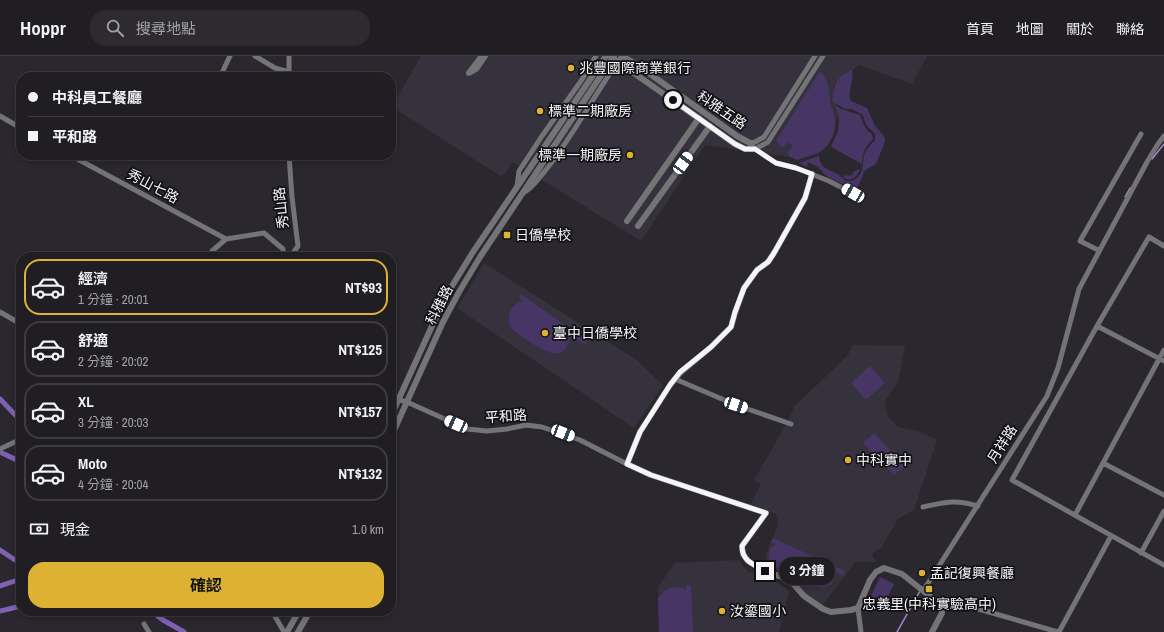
<!DOCTYPE html>
<html lang="zh-TW">
<head>
<meta charset="utf-8">
<style>
	body { margin:0; font-family:"Archivo Narrow","Noto Sans TC",sans-serif; background:#2d2b2f; color:#f1f3f6; height:100vh; display:flex; flex-direction:column; font-size:15px; white-space:nowrap }
	* { box-sizing:border-box; margin:0 }
	p { font-size:13px; color:#a2a2a5 }
	.icon { flex:none; width:22px; height:22px; fill:none; stroke:currentColor; stroke-width:2; stroke-linecap:round; stroke-linejoin:round }
	.map { position:relative; flex:1; overflow:hidden }
	.details { position:absolute; left:16px; top:196px; width:380px; height:364px; display:flex; flex-direction:column; background:#201e22; border-radius:16px; box-shadow:0 2px 6px #0003,0 0 0 1px #3d3c40 }
	.details>* { flex:none }
	.top-card { position:absolute; left:16px; top:16px; width:380px; height:88px; border-radius:16px; box-shadow:0 2px 6px #0003,0 0 0 1px #3d3c40; display:grid; align-content:center; height:88px; padding:0 12px; background:#201e22 }
	.end { position:absolute; width:18px; height:18px; margin:-9px; border:5px solid #f5f4f8; background:#111; box-shadow:0 0 0 2px #111 }
	.from { border-radius:50% }
	.bubble { position:absolute; height:28px; border-radius:14px; background:#201e22; box-shadow:0 2px 6px #0003,0 0 0 1px #3d3c40; font-size:13px; font-weight:700; line-height:28px; text-align:center }
	.car { position:absolute; width:12px; height:24px; margin:-12px -6px; border-radius:5px; box-shadow:0 0 3px 1px #0007; background:linear-gradient(#fff 24%,#345 0 40%,#fff 0 76%,#345 0 86%,#fff 0) }
	.top-card b { display:flex; align-items:center; gap:14px; height:38px; font-size:15px }
	.top-card b+b { border-top:1px solid #3d3c40 }
	.top-card i { width:10px; height:10px; background:#f1f3f6 }
	ul { padding:7px 0 0; list-style:none }
	li { display:flex; align-items:center; gap:12px; height:56px; margin:0 8px 6px; padding:0 4px; border:2px solid #3d3c40; border-radius:16px }
	li div { flex:1 }
	li b { display:block; font-size:15px }
	li em { font-style:normal; font-weight:700 }
	li.selected { border-color:#ddb233 }
	li>.icon { width:36px; height:36px; stroke-width:1.5 }
	.pay { display:flex; align-items:center; gap:10px; height:44px; padding:0 12px; font-size:15px }
	.pay p { margin-inline-start:auto }
	.button { display:flex; gap:8px; margin-top:auto; padding:8px 12px }
	.button a { flex:1; height:46px; border-radius:16px; background:#ddb233; color:#111; font-size:16px; font-weight:700; line-height:46px; text-align:center }
	header { display:flex; align-items:center; gap:24px; box-sizing:border-box; height:56px; padding:0 20px; background:#201e22; border-bottom:1px solid #3d3c40 }
	header strong { font-size:19px }
	nav { display:flex; gap:22px; margin-inline-start:auto; font-size:14px }
	.search { width:280px; height:36px; background:#2d2b2f; display:flex; align-items:center; gap:10px; box-sizing:border-box; padding:0 14px; border-radius:16px; color:#a2a2a5; font-size:15px }
	.map>svg:first-child { display:block }
</style>
</head>
<body>
<header>
<strong>Hoppr</strong>
<div class="search"><svg class="icon" aria-label="search" viewBox="0 0 24 24"><circle cx="10" cy="10" r="6"/><path d="M15 15l6 6"/></svg>搜尋地點</div>
<nav><a>首頁</a><a>地圖</a><a>關於</a><a>聯絡</a></nav>
</header>
<div class="map">
<svg width="1164" height="576" viewBox="0 0 1164 576">
	<rect width="100%" height="100%" fill="#2a282e"/>
	<path fill="#35323d" d="M421,0H927L912,28L859,9L833,30L838,60L826,86L790,101L705,89L641,185L513,106L502,121L392,51Z
		M484,207L635,303L663,329L634,372L457,252Z
		M853,289L905,290L898,326L885,345L888,361L898,371L918,375L937,384L914,454L898,463L882,491L872,498L876,506H855L822,550L812,544L790,521L769,510L766,505V498L778,468L776,458L751,448L761,428L754,424L789,363L794,351L848,299Z
		M739,504L747,515L774,524L789,535L779,576H661L658,531L675,507Z"/>
	<path fill="#473665" d="M852,14C852,17 853,21 852,24C851,32 848,37 851,45L867,52L875,70L884,80L885,83L884,88L876,108L865,114L856,135L825,119L818,111L808,106L807,111L799,107L819,100C819,103 820,106 822,109C826,114 833,115 838,118C841,120 844,125 848,125C851,125 855,124 857,122C864,116 862,107 864,99C866,93 871,89 875,84V78C867,69 866,71 863,59L852,53H845L833,46C831,31 838,19 852,14Z
		M820,15C828,22 829,34 830,44C830,50 834,56 835,62C837,76 830,92 816,98C810,100 803,101 798,104L790,101L787,97L793,90L789,86L783,92L776,85Z
		M835,49L841,53L860,59C863,67 865,74 872,78L873,83C865,90 862,98 862,108L831,91L838,75L839,62Z
		M860,113C858,119 854,125 846,123L843,120L846,119L847,120L853,119V116Z
		M521,238L587,285L585,289L570,278C567,319 528,284 512,273C505,262 510,247 524,245L519,242Z
		M870,310L885,327L866,344L851,327Z
		M874,377L905,410L894,419L863,387Z
		M773,482L845,515L843,519L833,515L834,523L831,529L823,532L818,531L771,509C768,501 767,492 776,488L771,486Z
		M880,521L894,528L883,551L869,544Z
		M686,529H691L693,576H659L658,542C665,533 675,527 686,534Z"/>
	<g fill="none" stroke-linecap="round" stroke-linejoin="round">
		<path stroke="#a28dc8" stroke-width="1.5" d="M1152,103L1164,88
			M1125,141L1130,132
			M897,576L920,535"/>
		<path stroke="#7f61b4" stroke-width="5" d="M0,343L21,365
			M0,396L21,406
			M0,494L21,508
			M0,530L21,523
			M0,555L21,550
			M151,555L163,564L184,576"/>
		<path stroke="#747376" stroke-width="5" d="M255,0L275,12L289,16
			M289,0V21
			M815,0L764,81L755,86L750,87L755,93L776,107L796,112L829,125L860,141
			M220,21L230,0
			M0,60L21,72
			M755,93L768,86L823,0
			M70,99L226,183L212,195L209,201
			M289,99L292,141L298,190L290,201
			M517,130L519,115L542,80L581,25L596,0
			M523,137C533,132 538,123 545,115C574,79 595,37 622,0
			M226,183L264,177L283,193L284,201
			M1164,190L1149,181L1097,270L1012,424L1164,509
			M1098,194L1080,185L1141,78
			M0,256L21,268
			M1097,270L1164,305
			M675,323L736,349L791,368
			M391,342L407,346L467,373L487,375L507,373L526,369L542,371L580,384L627,408
			M0,393L21,383
			M1103,407L1164,439
			M923,451C945,446 956,443 978,450
			M1075,459L1164,294
			M1141,497L1164,455
			M923,535L1047,340L1058,312L1079,233L1147,106L1158,88L1164,80
			M942,551L961,548L1058,576
			M858,552L861,576
			M272,555L284,576
			M144,568L149,576
			M1059,576L1111,480"/>
		<path stroke="#747376" stroke-width="6" d="M482,0L469,17L476,13L485,0
			M622,0L636,8L737,80L750,87
			M611,1L735,88L745,93H755
			M812,118L805,142L774,197L768,206L757,214L744,232L735,257L731,271L711,291L680,317L670,329L640,376L627,408L651,419L766,457L742,490L743,498L748,505L765,515L790,524L804,540L823,553L831,556L851,554L858,552L870,524L876,516L884,512L902,518L941,549L942,557L932,576
			M627,165L699,62
			M638,170L710,70
			M391,360L437,259L452,230L473,196L606,0
			M391,381L443,266L459,236L480,201L614,0
			M287,576L299,555
			M298,576L310,555"/>
	</g>
	<g fill="none" stroke-linecap="round" stroke-linejoin="round">
		<path stroke="#f5f4f8" stroke-width="5" d="M673,44L735,88L745,93H755L776,107L796,112L812,118L805,142L774,197L768,206L757,214L744,232L735,256L731,271L711,291L680,316L670,329L640,376L627,408L651,419L766,457L742,490C742,505 753,508 765,515"/>
	</g>
	<g fill="#ddb233" stroke="#121114" stroke-width="1.5">
		<circle cx="571" cy="12" r="4"/>
		<circle cx="540" cy="55" r="4"/>
		<circle cx="630" cy="99" r="4"/>
		<rect x="503" y="175" width="8" height="8" rx="2"/>
		<circle cx="545" cy="277" r="4"/>
		<circle cx="848" cy="404" r="4"/>
		<circle cx="922" cy="517" r="4"/>
		<rect x="925" y="529" width="8" height="8" rx="2"/>
		<circle cx="722" cy="555" r="4"/>
	</g>
	<g text-anchor="middle" stroke-width="3.5" stroke-linejoin="round" paint-order="stroke">
		<g font-size="14" fill="#f5f4f8" stroke="#121114" text-anchor="start">
			<text x="579" y="17">兆豐國際商業銀行</text>
			<text x="548" y="60">標準二期廠房</text>
			<text x="622" y="104" text-anchor="end">標準一期廠房</text>
			<text x="515" y="184">日僑學校</text>
			<text x="553" y="282">臺中日僑學校</text>
			<text x="856" y="409">中科實中</text>
			<text x="930" y="522">孟記復興餐廳</text>
			<text x="929" y="553" text-anchor="middle">忠義里(中科實驗高中)</text>
			<text x="730" y="560">汝鎏國小</text>
		</g>
		<g font-size="14" fill="#f5f4f8" stroke="#121114">
			<text transform="translate(722 54) rotate(34)" y="5">科雅五路</text>
			<text transform="translate(153 130) rotate(28)" y="5">秀山七路</text>
			<text transform="translate(281 152) rotate(-96)" y="5">秀山路</text>
			<text transform="translate(439 249) rotate(-63)" y="5">科雅路</text>
			<text transform="translate(506 360) rotate(-4)" y="5">平和路</text>
			<text transform="translate(1002 388) rotate(-58)" y="5">月祥路</text>
		</g>
	</g>
</svg>
<i class="end from" style="left:673px;top:44px"></i>
<i class="end" style="left:765px;top:515px"></i>
<div class="bubble" style="left:779px;top:501px;width:56px">3 分鐘</div>
<i class="car" style="left:683px;top:107px;rotate:36deg"></i>
<i class="car" style="left:853px;top:137px;rotate:300deg"></i>
<i class="car" style="left:736px;top:349px;rotate:109deg"></i>
<i class="car" style="left:456px;top:368px;rotate:294deg"></i>
<i class="car" style="left:563px;top:377px;rotate:111deg"></i>
<div class="top-card">
<b><i class="from"></i>中科員工餐廳</b>
<b><i></i>平和路</b>
</div>
<section class="details">
<ul>
<li class="selected"><svg class="icon" aria-label="car" viewBox="0 0 24 24"><path d="M5 17H2v-5l4-1 3-4h7l3 4 3 1v5h-3M9 17h6M6 11h13"/><circle cx="7" cy="17" r="2"/><circle cx="17" cy="17" r="2"/></svg><div><b>經濟</b><p>1 分鐘 · 20:01</p></div><em>NT$93</em></li>
<li><svg class="icon" aria-label="car" viewBox="0 0 24 24"><path d="M5 17H2v-5l4-1 3-4h7l3 4 3 1v5h-3M9 17h6M6 11h13"/><circle cx="7" cy="17" r="2"/><circle cx="17" cy="17" r="2"/></svg><div><b>舒適</b><p>2 分鐘 · 20:02</p></div><em>NT$125</em></li>
<li><svg class="icon" aria-label="car" viewBox="0 0 24 24"><path d="M5 17H2v-5l4-1 3-4h7l3 4 3 1v5h-3M9 17h6M6 11h13"/><circle cx="7" cy="17" r="2"/><circle cx="17" cy="17" r="2"/></svg><div><b>XL</b><p>3 分鐘 · 20:03</p></div><em>NT$157</em></li>
<li><svg class="icon" aria-label="car" viewBox="0 0 24 24"><path d="M5 17H2v-5l4-1 3-4h7l3 4 3 1v5h-3M9 17h6M6 11h13"/><circle cx="7" cy="17" r="2"/><circle cx="17" cy="17" r="2"/></svg><div><b>Moto</b><p>4 分鐘 · 20:04</p></div><em>NT$132</em></li>
</ul>
<div class="pay"><svg class="icon" aria-label="cash" viewBox="0 0 24 24"><path d="M3 7h18v10H3z"/><circle cx="12" cy="12" r="2"/></svg>現金<p>1.0 km</p></div>
<div class="button"><a>確認</a></div>
</section>
</div>
</body>
</html>
